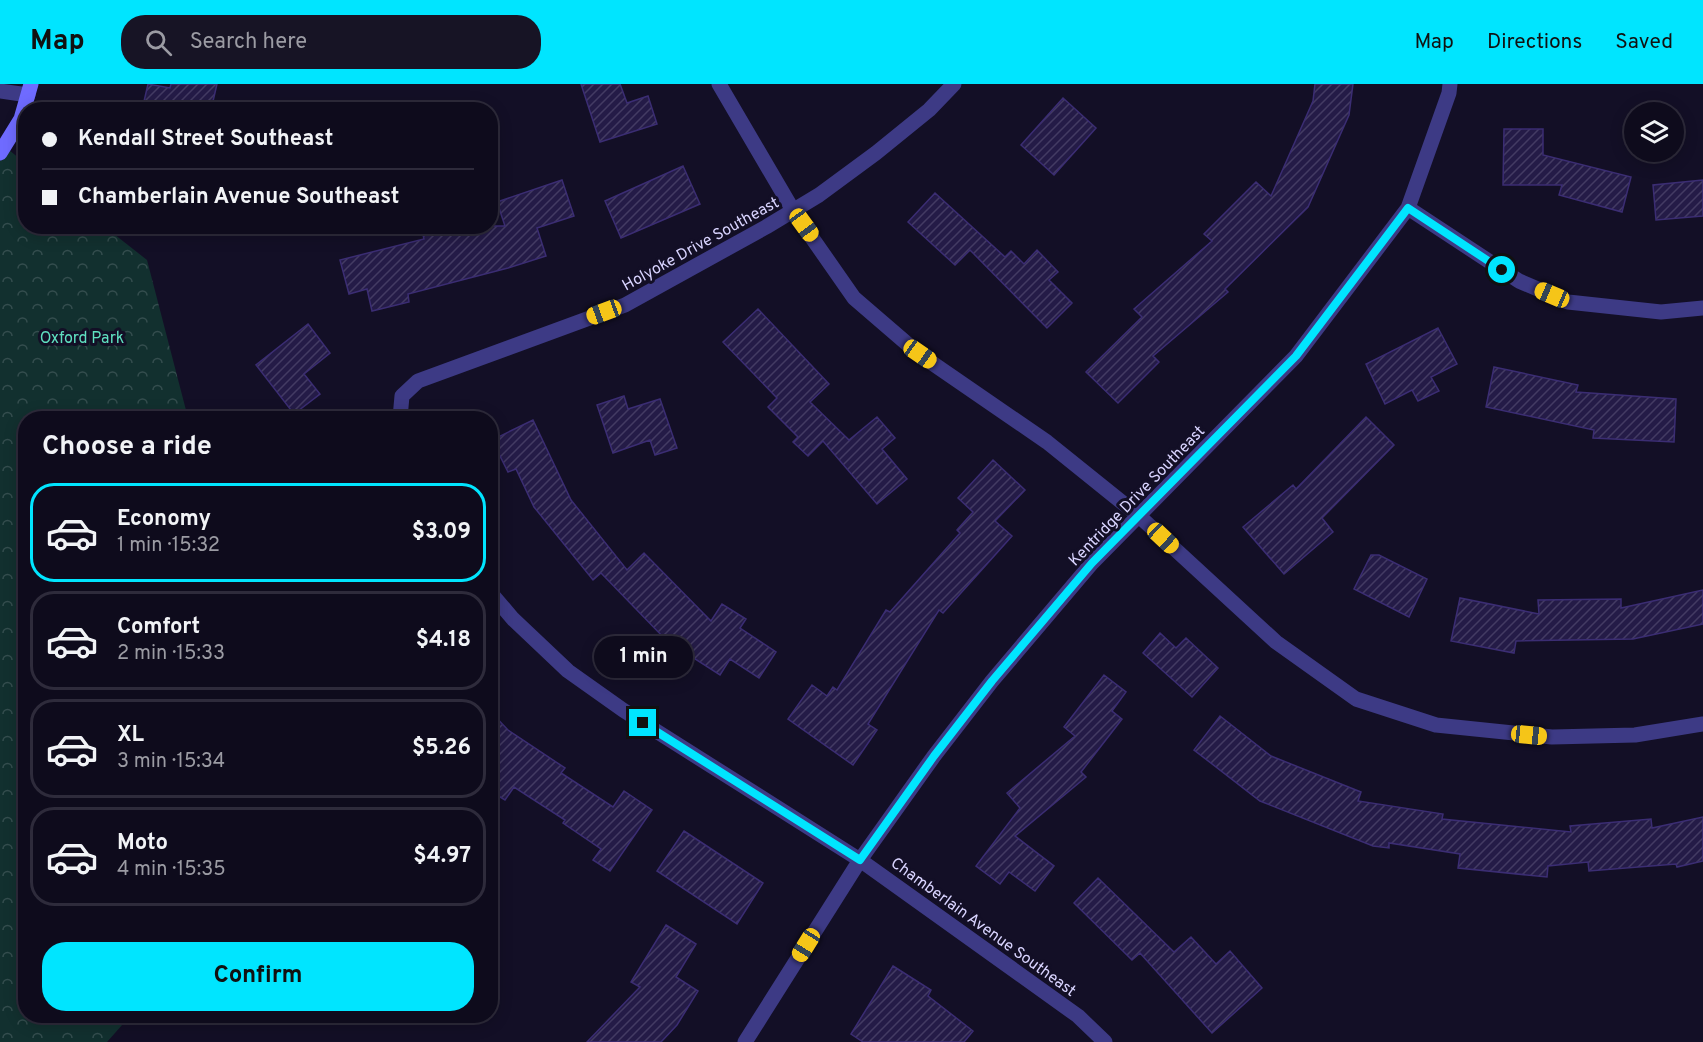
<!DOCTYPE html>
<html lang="en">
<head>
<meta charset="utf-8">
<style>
	body { margin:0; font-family:Overpass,sans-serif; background:#171425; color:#f1f3f6; height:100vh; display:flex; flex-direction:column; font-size:22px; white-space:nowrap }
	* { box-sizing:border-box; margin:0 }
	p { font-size:20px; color:#9b9ba3 }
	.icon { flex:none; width:33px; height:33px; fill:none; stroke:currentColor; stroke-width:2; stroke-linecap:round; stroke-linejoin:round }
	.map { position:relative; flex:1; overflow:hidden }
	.side { position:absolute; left:18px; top:327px; width:480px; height:612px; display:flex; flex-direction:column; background:#0e0b1c; border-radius:24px; box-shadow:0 3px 15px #0003,0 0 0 2px #2e2b3b }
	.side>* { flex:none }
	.guide { position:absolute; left:18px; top:18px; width:480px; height:132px; border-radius:24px; box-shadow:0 3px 15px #0003,0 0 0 2px #2e2b3b; display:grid; align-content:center; height:132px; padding:0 24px; background:#0e0b1c }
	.buttons { position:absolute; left:1624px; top:18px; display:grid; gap:12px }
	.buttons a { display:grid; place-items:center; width:60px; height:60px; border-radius:50%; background:#0e0b1c; box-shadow:0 3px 15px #0003,0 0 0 2px #2e2b3b; font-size:30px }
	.end { position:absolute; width:27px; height:27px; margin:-14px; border:8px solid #00e5ff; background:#111; box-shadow:0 0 0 3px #111 }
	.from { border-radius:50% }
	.bubble { position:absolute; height:42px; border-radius:21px; background:#0e0b1c; box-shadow:0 3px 15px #0003,0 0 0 2px #2e2b3b; font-size:20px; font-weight:700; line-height:42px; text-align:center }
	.car { position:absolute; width:18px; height:36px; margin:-18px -9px; border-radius:8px; box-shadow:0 0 4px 2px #0007; background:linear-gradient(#f5c518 24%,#345 0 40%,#f5c518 0 76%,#345 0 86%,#f5c518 0) }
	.guide b { display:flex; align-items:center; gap:21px; height:57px; font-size:22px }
	.guide b+b { border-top:2px solid #2e2b3b }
	.guide i { width:15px; height:15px; background:#f1f3f6 }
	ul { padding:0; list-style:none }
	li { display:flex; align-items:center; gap:18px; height:99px; margin:0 12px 9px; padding:0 12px; border:3px solid #2e2b3b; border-radius:24px }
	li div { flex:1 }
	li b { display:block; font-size:22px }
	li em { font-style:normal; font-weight:700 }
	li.on { border-color:#00e5ff }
	li>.icon { width:54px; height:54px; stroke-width:1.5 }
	h2 { padding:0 24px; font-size:27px; line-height:72px }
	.primary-button { display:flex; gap:12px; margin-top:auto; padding:12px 24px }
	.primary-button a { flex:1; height:69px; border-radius:24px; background:#00e5ff; color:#111; font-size:24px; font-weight:700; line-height:69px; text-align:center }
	header { display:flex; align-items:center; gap:36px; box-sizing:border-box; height:84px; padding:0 30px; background:#00e5ff; color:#111 }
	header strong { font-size:28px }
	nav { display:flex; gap:33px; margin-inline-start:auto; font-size:21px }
	.search { width:420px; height:54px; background:#171425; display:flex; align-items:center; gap:15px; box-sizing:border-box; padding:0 21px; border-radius:24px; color:#9b9ba3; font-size:22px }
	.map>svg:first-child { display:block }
</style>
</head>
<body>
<header>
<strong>Map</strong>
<div class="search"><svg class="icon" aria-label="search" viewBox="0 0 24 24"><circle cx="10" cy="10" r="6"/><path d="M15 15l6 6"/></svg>Search here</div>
<nav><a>Map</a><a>Directions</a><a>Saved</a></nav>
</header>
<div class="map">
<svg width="1703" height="958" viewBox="0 0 1703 958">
	<defs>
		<pattern id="park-crowns" width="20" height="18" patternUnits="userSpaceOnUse" patternTransform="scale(1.5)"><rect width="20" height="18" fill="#12302f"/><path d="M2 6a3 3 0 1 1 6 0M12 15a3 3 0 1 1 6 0" fill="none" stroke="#344d4e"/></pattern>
		<pattern id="building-hatch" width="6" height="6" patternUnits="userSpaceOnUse" patternTransform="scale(1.5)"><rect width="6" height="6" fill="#241b47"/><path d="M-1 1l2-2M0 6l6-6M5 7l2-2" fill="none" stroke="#433b63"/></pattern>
	</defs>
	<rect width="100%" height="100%" fill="#130f26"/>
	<path fill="url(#park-crowns)" d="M4,62L25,79L26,142L105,143L147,176L188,334H26V932H130L107,958H0V69Z"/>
	<path fill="url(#building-hatch)" stroke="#3b2d73" stroke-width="1.5" d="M148,0L170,4L171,0H217L211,26H142Z
		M581,0H620L627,19L648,12L657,40L600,58Z
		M1315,0H1353L1349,31L1308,123L1225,205L1228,208L1153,272L1159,278L1118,319L1086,288L1142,233L1134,225L1212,157L1204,150L1256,98L1271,112L1313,17Z
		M1063,14L1096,44L1054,91L1021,61Z
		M1504,45H1543V71L1631,93L1622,128L1559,111L1562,101H1503Z
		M683,82L700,120L621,154L605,117Z
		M562,96L574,132L537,144L546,172L508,184L408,210L409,218L372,227L367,205L349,210L340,176L424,155L421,142H505L497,118Z
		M1703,96V132L1656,136L1653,101Z
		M935,109L1005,173L1011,167L1024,180L1037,166L1058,188L1049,196L1072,219L1047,244L970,166L955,181L908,138Z
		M758,225L829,300L810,318L849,356L877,333L895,354L882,365L907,395L877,420L823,357L808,372L793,358L798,353L768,323L777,314L723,258Z
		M308,240L330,269L304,290L320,310L294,330L256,281Z
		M1438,244L1457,280L1431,293L1439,307L1418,317L1412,306L1385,320L1366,280Z
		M1494,283L1578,301L1576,308L1676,315L1674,358L1593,354L1594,346L1486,323Z
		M624,312L628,325L660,315L677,364L655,371L650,356L613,369L597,321Z
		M1366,333L1394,361L1322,434L1333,448L1284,490L1243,443L1293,401L1296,405Z
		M533,336L571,416L627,486L644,469L711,537L722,520L746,535L740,544L776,568L759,594L730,575L720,591L667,557L601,489L593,496L534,423L516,385L508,388L492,356Z
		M993,376L1025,406L995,437L1012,452L943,529L939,526L868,640L877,646L853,681L788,635L812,601L827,612L833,603L837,606L886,526L890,528L960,449L957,446L973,428L958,414Z
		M1371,471H1379L1427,495L1409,533L1354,505Z
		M1703,506V540L1633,555L1516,557L1514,569L1451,557L1460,514L1539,530L1538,516L1621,515V524Z
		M1160,549L1176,564L1186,554L1218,584L1192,613L1143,569Z
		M1104,591L1126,608L1112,627L1122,635L1081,688L1086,693L1015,752L1054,782L1035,807L1009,788L1000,800L976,782L1020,724L1007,709L1075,652L1064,643Z
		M490,627L508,646L565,684L561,689L613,723L624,707L652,726L610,787L593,776L601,765L563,739L565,736L514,703L505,716L490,707Z
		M1220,632L1271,672L1361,708L1358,717L1443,730L1442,735L1571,748L1570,742L1651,735L1652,744L1703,733V777L1677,783L1676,780L1589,787L1588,778L1548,782L1547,793L1458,784L1460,770L1389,759V764L1373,762L1260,717L1194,666Z
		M684,747L763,799L737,840L657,787Z
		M1098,794L1174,868L1191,853L1216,880L1230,867L1262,904L1212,949L1140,869L1132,876L1074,819Z
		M666,841L696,860L676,893L698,907L677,941L661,958H587L640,903L631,898Z
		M893,882L931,906L928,912L973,947L964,958H863L851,950Z"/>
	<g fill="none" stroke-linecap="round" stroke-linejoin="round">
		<path stroke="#3d3a85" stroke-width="15" d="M719,0L794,128L854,214L919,270L1047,358L1139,432L1276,558L1356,615L1436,641L1552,653L1635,651L1703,640
			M0,7L28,11
			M1408,124L1519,197L1568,218L1661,228L1703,224
			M400,334L402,312L418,297L625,221L766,143L819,111L876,69L929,26L954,0
			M490,508L513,535L568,587L623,626L860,776L1078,932L1105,958
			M745,958L860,776L934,672L992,597L1092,479L1296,272L1408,124L1449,9L1450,0"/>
		<path stroke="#6f6bff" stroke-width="15" d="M0,69L21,35L31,0"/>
	</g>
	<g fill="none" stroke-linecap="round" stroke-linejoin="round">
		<path stroke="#00e5ff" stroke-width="8" d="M643,639L860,776L934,672L992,597L1092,479L1296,272L1408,124L1502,186"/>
	</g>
	<g text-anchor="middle" stroke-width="6" stroke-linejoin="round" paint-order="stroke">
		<g font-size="16" fill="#d9d4ff" stroke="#130f26">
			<text transform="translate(700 159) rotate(-29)" y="6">Holyoke Drive Southeast</text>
			<text transform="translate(1136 411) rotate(-46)" y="6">Kentridge Drive Southeast</text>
			<text transform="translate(984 842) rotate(36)" y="6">Chamberlain Avenue Southeast</text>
		</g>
		<g font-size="16" fill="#5fe0c0" stroke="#130f26">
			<text x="82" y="259">Oxford Park</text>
		</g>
	</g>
</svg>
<div class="buttons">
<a><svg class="icon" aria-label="layers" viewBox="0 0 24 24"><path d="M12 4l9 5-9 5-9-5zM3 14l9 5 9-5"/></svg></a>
</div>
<i class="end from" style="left:1502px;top:186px"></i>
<i class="end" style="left:643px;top:639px"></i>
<div class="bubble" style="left:594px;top:552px;width:99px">1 min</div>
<i class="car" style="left:804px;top:141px;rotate:144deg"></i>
<i class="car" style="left:1552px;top:211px;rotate:293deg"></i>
<i class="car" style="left:604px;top:228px;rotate:250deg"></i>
<i class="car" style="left:920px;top:270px;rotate:125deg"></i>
<i class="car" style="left:1163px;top:454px;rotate:133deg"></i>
<i class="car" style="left:1529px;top:651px;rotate:96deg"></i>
<i class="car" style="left:806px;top:861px;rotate:212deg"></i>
<div class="guide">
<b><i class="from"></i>Kendall Street Southeast</b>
<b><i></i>Chamberlain Avenue Southeast</b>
</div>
<section class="side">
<h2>Choose a ride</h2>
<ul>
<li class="on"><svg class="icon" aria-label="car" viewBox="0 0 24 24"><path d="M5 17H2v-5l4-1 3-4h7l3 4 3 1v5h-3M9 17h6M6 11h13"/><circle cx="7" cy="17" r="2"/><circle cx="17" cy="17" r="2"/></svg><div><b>Economy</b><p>1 min · 15:32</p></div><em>$3.09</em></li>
<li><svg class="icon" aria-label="car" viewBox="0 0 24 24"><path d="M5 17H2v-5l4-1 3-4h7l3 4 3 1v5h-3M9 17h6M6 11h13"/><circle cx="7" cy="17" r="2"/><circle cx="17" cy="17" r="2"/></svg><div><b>Comfort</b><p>2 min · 15:33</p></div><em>$4.18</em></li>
<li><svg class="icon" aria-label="car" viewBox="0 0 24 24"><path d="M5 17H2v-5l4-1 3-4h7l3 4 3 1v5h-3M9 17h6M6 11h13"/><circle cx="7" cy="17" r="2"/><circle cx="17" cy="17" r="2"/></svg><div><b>XL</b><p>3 min · 15:34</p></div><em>$5.26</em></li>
<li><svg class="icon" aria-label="car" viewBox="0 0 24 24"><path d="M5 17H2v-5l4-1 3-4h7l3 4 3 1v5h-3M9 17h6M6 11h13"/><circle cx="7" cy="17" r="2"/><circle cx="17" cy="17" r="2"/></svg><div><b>Moto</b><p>4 min · 15:35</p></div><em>$4.97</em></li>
</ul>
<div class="primary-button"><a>Confirm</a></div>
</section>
</div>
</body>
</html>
